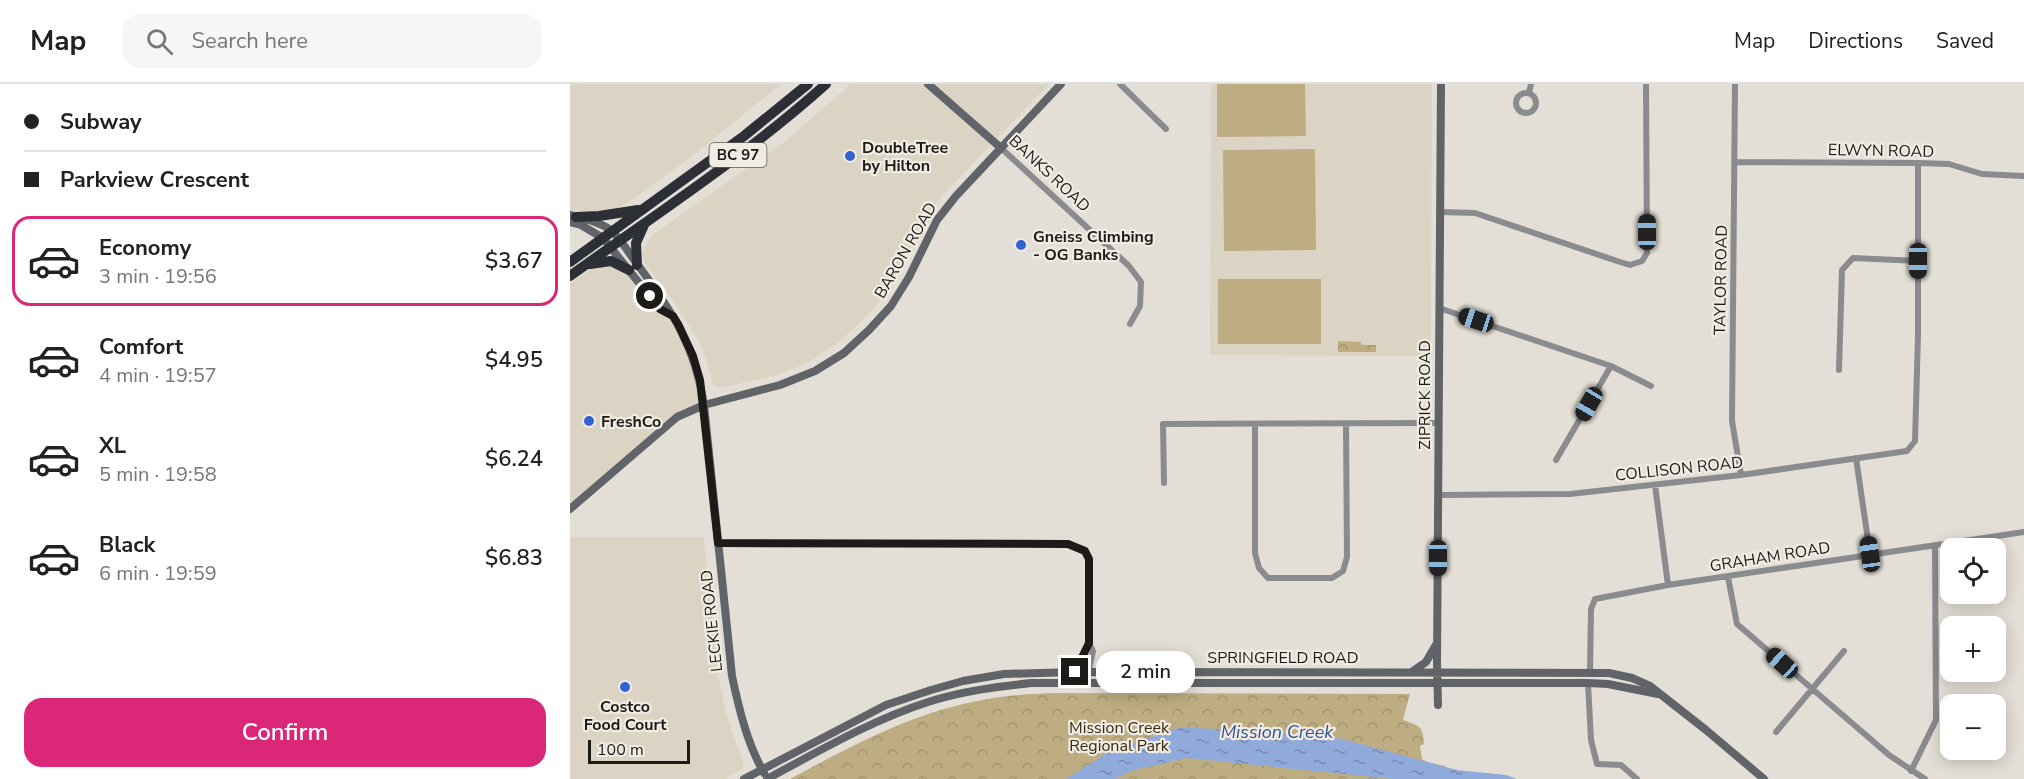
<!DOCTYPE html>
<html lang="en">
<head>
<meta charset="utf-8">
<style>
	body { margin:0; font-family:"Nunito Sans",sans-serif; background:#f6f6f6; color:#222; height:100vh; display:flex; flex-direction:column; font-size:22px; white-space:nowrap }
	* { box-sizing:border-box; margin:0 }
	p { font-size:20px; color:#767676 }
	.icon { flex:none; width:33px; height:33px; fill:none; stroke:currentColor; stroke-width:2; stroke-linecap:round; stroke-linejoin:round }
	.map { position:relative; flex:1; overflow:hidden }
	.drawer { display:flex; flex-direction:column; background:#fff; width:570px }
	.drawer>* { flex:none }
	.top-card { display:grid; align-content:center; height:132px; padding:0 24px; background:#fff }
	.buttons { position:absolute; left:1370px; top:454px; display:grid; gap:12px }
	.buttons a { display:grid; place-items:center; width:66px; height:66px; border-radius:12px; background:#fff; box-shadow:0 3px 15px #0003; font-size:30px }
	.scale { position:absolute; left:18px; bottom:15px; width:102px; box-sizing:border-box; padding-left:6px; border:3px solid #1d1b18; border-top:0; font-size:16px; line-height:21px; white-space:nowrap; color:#1d1b18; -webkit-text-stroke:4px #f0ece3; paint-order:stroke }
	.end { position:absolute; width:27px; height:27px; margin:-14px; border:8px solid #1d1b18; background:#fff; box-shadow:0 0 0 3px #fff }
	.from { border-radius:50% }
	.bubble { position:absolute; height:42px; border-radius:18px; background:#fff; box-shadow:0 3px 15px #0003; font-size:20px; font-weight:600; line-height:42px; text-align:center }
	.car { position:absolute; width:18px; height:36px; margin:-18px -9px; border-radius:8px; box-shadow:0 0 4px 2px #0007; background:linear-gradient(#222 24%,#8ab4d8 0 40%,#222 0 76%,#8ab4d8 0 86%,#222 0) }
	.top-card b { display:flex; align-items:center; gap:21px; height:57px; font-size:22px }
	.top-card b+b { border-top:2px solid #e0e0e0 }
	.top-card i { width:15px; height:15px; background:#222 }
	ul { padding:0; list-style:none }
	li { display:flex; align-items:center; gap:18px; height:90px; margin:0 12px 9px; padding:0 12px; border:3px solid transparent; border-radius:18px }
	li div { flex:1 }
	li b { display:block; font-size:22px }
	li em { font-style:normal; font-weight:600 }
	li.current { border-color:#db2777 }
	li>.icon { width:54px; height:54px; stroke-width:1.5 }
	.button { display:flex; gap:12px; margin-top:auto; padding:12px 24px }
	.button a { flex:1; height:69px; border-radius:18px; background:#db2777; color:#fff; font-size:24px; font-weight:600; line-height:69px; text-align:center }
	header { display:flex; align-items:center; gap:36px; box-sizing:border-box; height:84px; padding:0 30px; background:#fff; border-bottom:2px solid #e0e0e0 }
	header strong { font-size:28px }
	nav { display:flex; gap:33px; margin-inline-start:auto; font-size:21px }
	.search { width:420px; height:54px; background:#f6f6f6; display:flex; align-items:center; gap:15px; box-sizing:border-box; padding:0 21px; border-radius:18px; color:#767676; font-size:22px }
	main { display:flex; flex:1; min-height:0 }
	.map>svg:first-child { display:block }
</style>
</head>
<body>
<header>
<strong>Map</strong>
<div class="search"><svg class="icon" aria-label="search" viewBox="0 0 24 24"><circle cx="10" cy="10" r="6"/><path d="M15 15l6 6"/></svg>Search here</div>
<nav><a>Map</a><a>Directions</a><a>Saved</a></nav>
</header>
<main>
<section class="drawer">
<div class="top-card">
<b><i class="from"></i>Subway</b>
<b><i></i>Parkview Crescent</b>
</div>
<ul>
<li class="current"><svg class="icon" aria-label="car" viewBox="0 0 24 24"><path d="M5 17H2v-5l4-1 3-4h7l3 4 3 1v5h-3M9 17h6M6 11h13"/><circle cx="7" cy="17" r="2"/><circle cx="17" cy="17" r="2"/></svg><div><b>Economy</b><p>3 min · 19:56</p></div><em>$3.67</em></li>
<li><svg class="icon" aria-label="car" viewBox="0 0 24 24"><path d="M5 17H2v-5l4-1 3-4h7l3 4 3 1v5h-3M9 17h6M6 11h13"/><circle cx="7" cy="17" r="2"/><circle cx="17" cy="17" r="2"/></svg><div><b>Comfort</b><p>4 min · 19:57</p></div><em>$4.95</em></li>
<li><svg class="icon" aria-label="car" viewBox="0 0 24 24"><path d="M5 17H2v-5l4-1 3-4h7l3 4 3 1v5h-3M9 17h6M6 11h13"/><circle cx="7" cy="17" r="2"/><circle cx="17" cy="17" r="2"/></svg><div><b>XL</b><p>5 min · 19:58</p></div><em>$6.24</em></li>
<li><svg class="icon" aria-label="car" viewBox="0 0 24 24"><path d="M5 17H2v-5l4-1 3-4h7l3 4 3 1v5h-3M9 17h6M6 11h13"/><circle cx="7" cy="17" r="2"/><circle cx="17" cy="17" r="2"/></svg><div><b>Black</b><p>6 min · 19:59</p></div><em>$6.83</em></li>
</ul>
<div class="button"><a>Confirm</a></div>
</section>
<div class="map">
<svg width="1454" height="695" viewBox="0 0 1454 695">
	<defs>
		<pattern id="park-crowns" width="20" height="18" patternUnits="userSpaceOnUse" patternTransform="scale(1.5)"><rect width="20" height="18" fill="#bead83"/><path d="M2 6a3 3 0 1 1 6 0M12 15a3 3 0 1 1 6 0" fill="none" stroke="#a39470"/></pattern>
		<pattern id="water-ripples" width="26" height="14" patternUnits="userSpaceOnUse" patternTransform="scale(1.5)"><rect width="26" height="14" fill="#90aadb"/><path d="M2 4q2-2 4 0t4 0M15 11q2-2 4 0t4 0" fill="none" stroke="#758ab1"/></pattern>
	</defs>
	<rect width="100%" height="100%" fill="#e3dfd6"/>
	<path fill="#dbd4c4" d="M0,0H211L121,73L62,116L44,125L28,128L0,126Z
		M281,0H479L374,110L358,130L325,193L306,222L288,241L266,260L238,279L204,292L150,304L143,300L136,275L128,256L104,218L73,177L72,168L82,151L213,59Z
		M641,0H862L861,272L640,271Z
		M39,181L57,189L97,232L108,248L121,277L127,299L129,318L102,331L0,420V200L24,183Z
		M0,453H134L148,592L157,633L173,678L172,685L154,695H0Z"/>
	<path fill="url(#park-crowns)" d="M768,257L790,258L792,261H806V268H768Z
		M488,609L840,610L833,636C850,642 853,642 854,660L850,662L852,675L857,678L875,682L874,694L877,695H220C313,645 379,610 488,609Z"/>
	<path fill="#bead83" d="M647,0H735L736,52L647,53Z
		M745,65L746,166L654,167L653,66Z
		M648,195H751V260H648Z"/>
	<path fill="url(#water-ripples)" d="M610,643L761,652L887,686L936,691L947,695H824L617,674L564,686L545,695H496L539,668Z"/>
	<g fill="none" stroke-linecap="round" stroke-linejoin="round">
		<path stroke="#898b8e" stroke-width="6" d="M550,0L596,45
			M1165,0L1162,337L1171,391
			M946 19a10 10 0 1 1 20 0a10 10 0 1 1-20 0Z
			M959,9L961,0
			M431,64L559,182L571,198L570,222L560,240
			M1165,78L1348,79L1379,80L1412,90L1454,92
			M870,128L905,129L1047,177L1060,181L1072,177L1077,169L1076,0
			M869,224L1041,282L1081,302
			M1269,286L1272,186L1283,174L1348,177
			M685,340V469L689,484L698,494H762L773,487L777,473L776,340
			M1286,374L1300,470
			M986,376L1041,282
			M594,399L593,340L869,339
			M1085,401L1098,501
			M869,411L1000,410L1171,391L1337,367L1345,357L1348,251V79
			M148,459L498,460L515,467L519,475V559L505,588
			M1158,493L1167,540L1319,671L1355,695
			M1020,589L1021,525L1025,515L1098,501L1454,448
			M516,599L523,567L519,559
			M1018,599L1021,656L1027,680L1051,681L1067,695
			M1206,648L1274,567
			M1341,687L1366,636L1365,461"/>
		<path stroke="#606368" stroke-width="8" d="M358,0L431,64
			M0,131C13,134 33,139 43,148C52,157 60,171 68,181C103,229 125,261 134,321L162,592C169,625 177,659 194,689
			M0,138L11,141L33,154L90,225L103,232
			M0,425L107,333L134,321L210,301L245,287L274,269L299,246L321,222L339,193L367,136L386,112L491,0
			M843,587L856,578L867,559
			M868,621L867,579L871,0
			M174,695L316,621L361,606L393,597L434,590L505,588L1039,589L1062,594L1080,602L1136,646L1194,695
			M197,695C249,667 302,636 358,618C392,607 426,603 461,599H1018L1038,600L1088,610"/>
		<path stroke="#2c3036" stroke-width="10" d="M6,133L29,132L68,126
			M0,178L174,52L238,0
			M20,180L41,177L59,186
			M67,181L66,159L74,141
			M0,192C86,130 177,71 256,0"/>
	</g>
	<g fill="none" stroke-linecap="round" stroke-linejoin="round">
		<path stroke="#1d1b18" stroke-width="8" d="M80,212L90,225L103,232L108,240L123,272L130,296L148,459L498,460L515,467L519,475V559L505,588"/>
	</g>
	<g fill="#3263d3" stroke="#f0ece3" stroke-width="2">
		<circle cx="280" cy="72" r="6"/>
		<circle cx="451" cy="161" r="6"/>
		<circle cx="19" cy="337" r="6"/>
		<circle cx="55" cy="603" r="6"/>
	</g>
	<g text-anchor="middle" stroke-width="4.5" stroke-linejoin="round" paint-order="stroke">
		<rect fill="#f0ece3" stroke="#5c5a55" stroke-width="1.5" x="139.5" y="59" width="57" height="24" rx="4.5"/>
		<g font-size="15" font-weight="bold" fill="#1d1b18">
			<text x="168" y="76">BC 97</text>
		</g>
		<g font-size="16" font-weight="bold" fill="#1d1b18" stroke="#f0ece3" text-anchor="start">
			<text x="292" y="69">DoubleTree<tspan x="292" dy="18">by Hilton</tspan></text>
			<text x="463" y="158">Gneiss Climbing<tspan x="463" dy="18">- OG Banks</tspan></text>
			<text x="31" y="343">FreshCo</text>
			<text x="55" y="628" text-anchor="middle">Costco<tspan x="55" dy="18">Food Court</tspan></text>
		</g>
		<g font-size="16" fill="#1d1b18" stroke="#f0ece3">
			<text transform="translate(1311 66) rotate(1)" y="6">ELWYN ROAD</text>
			<text transform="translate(480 89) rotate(43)" y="6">BANKS ROAD</text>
			<text transform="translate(335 166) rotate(-60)" y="6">BARON ROAD</text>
			<text transform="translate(1150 196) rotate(-89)" y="6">TAYLOR ROAD</text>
			<text transform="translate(854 311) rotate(-90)" y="6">ZIPRICK ROAD</text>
			<text transform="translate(1109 384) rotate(-6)" y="6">COLLISON ROAD</text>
			<text transform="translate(1200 472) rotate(-9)" y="6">GRAHAM ROAD</text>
			<text transform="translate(141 537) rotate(-96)" y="6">LECKIE ROAD</text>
			<text x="713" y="579">SPRINGFIELD ROAD</text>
		</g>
		<g font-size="16" fill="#33290f" stroke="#f0ece3">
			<text x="549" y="649">Mission Creek<tspan x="549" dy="18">Regional Park</tspan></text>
		</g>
		<g font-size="18" font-style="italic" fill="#355290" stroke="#f0ece3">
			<text x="707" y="654">Mission Creek</text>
		</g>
	</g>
</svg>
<div class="buttons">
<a><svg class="icon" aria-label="locate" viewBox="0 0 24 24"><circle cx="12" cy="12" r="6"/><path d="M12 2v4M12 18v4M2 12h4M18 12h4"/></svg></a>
<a>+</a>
<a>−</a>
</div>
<div class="scale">100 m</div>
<i class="end from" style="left:80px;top:212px"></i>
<i class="end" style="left:505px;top:588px"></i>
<div class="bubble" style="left:526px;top:567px;width:99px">2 min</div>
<i class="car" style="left:1077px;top:148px;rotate:0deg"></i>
<i class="car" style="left:1348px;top:177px;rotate:180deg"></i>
<i class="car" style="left:906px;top:236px;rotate:288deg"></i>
<i class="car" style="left:1019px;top:320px;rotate:210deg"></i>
<i class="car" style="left:1300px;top:470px;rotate:352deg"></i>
<i class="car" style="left:868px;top:474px;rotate:180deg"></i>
<i class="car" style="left:1212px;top:579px;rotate:312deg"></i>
</div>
</main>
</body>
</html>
